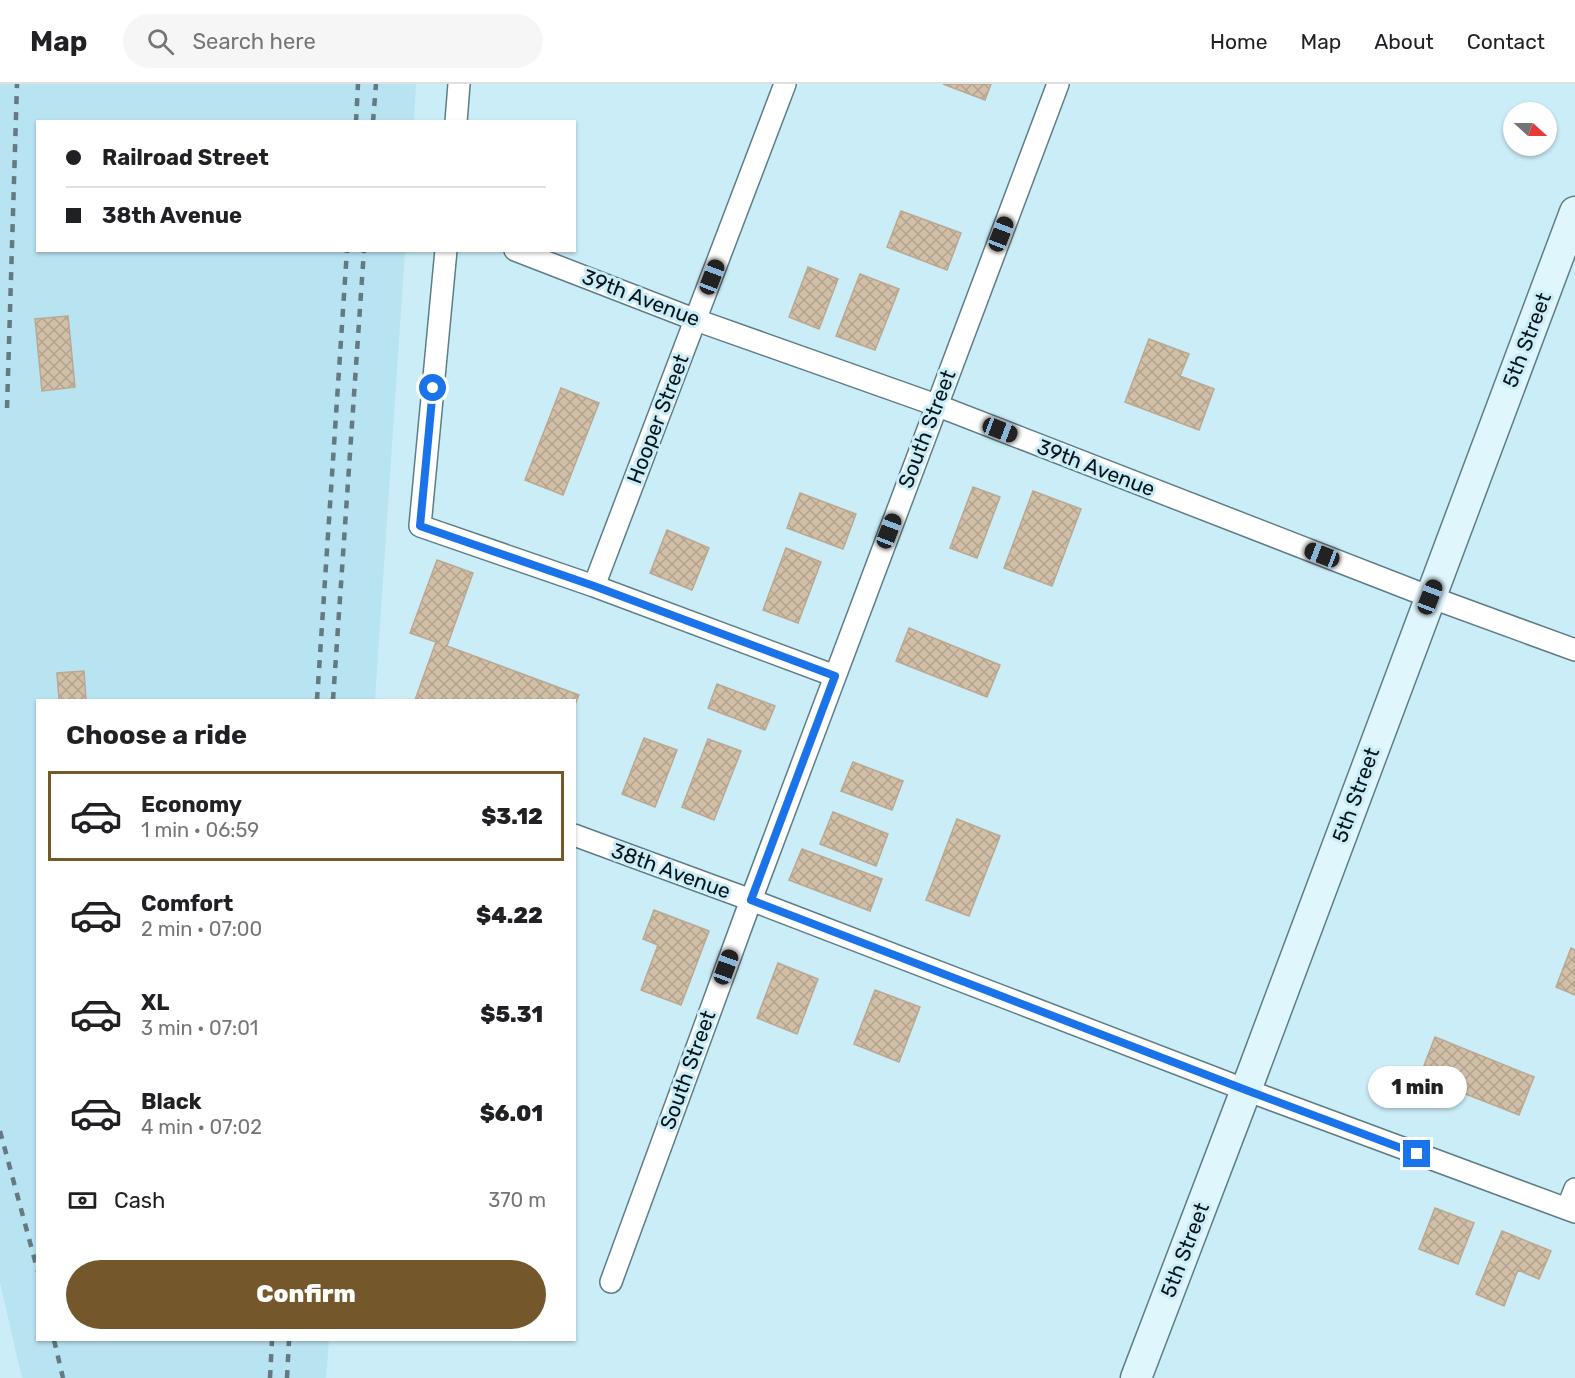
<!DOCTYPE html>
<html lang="en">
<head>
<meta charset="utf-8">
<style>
	body { margin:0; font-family:Rubik,sans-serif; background:#f6f6f6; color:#202124; height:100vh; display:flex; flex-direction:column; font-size:22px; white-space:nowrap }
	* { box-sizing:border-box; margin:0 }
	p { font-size:20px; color:#757577 }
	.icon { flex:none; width:33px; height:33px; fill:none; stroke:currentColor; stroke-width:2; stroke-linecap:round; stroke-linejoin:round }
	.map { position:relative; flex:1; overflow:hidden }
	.sheet { position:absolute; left:36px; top:615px; width:540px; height:642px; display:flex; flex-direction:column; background:#fff; border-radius:0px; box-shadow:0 2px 4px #0004 }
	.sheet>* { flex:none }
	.hud { position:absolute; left:36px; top:36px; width:540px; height:132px; border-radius:0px; box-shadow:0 2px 4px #0004; display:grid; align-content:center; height:132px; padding:0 30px; background:#fff }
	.needle { width:39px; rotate:111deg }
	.buttons { position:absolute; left:1503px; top:18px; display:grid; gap:12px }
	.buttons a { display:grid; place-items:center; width:54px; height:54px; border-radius:50%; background:#fff; box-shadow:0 2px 4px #0004; font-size:30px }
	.end { position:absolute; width:27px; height:27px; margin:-14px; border:8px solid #1a73e8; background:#fff; box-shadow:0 0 0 3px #fff }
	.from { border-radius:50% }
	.bubble { position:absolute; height:42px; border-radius:21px; background:#fff; box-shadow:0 2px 4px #0004; font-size:20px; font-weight:800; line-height:42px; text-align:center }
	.car { position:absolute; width:18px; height:36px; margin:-18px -9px; border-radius:8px; box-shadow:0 0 4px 2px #0007; background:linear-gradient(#222 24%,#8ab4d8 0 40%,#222 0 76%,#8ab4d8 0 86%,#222 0) }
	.hud b { display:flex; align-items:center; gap:21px; height:57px; font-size:22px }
	.hud b+b { border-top:2px solid #e0e0e0 }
	.hud i { width:15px; height:15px; background:#202124 }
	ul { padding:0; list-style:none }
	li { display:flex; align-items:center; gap:18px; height:90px; margin:0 12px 9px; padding:0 18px; border:3px solid transparent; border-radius:0px }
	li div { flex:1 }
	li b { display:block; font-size:22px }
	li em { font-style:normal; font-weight:800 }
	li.on { border-color:#74572b }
	li>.icon { width:54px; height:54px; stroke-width:1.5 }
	h2 { padding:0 30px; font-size:27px; line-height:72px }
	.pay { display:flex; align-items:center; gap:15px; height:66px; padding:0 30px; font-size:22px }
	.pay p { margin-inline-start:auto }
	.button { display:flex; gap:12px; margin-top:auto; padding:12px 30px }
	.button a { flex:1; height:69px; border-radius:36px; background:#74572b; color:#fff; font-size:24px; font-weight:800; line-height:69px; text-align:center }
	header { display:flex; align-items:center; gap:36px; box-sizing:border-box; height:84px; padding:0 30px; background:#fff; border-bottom:2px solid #e0e0e0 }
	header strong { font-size:28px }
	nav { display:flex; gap:33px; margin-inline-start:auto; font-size:21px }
	.search { width:420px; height:54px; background:#f6f6f6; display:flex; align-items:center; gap:15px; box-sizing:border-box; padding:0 21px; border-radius:33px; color:#757577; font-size:22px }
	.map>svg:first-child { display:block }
</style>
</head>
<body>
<header>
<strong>Map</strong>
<div class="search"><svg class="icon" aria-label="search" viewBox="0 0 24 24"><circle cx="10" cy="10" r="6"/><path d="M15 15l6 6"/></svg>Search here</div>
<nav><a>Home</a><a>Map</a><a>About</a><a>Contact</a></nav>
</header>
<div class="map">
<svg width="1575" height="1294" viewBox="0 0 1575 1294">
	<defs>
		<pattern id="building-cross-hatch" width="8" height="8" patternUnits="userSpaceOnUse" patternTransform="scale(1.5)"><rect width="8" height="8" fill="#d1bfa7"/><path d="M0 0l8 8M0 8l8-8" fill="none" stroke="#b2a38f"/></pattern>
	</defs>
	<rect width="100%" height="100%" fill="#cbedf8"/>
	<path fill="#b8e3f1" d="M0,0H416L414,37L38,38V166L405,167L375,616H38V1256H329L326,1294H22L0,1199Z"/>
	<path fill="url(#building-cross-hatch)" stroke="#baa891" stroke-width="1.5" d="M943,0H991L985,16Z
		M901,127L961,149L947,186L887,163Z
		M808,183L838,195L819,245L789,233Z
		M860,190L899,205L875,266L836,252Z
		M68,232L75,303L42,307L35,235Z
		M1149,255L1189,270L1180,292L1214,305L1199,346L1125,318Z
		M561,304L599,319L563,411L525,396Z
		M973,403L1000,413L977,474L950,464Z
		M1033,407L1081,425L1052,502L1004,484Z
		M800,409L856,430L843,465L787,444Z
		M667,446L709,464L692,506L650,489Z
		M786,464L821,478L798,539L763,526Z
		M437,476L473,489L447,562L579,611L574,623V616H415L436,558L410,549Z
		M909,544L1000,581L987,613L896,577Z
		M84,587L86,616H59L57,589Z
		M717,600L775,622L765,646L708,624Z
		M644,654L677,666L655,723L622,710Z
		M708,655L741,667L714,736L682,723Z
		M853,678L903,697L892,726L841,707Z
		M833,728L888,750L876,782L820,760Z
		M957,735L1000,752L969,832L926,816Z
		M802,765L882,795L870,827L789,796Z
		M654,826L709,847L681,921L641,906L658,861L643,855Z
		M1571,864L1575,866V911L1556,903Z
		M778,879L818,895L797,950L757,934Z
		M875,906L920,923L899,978L854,960Z
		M1435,953L1534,993L1519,1031L1420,992Z
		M1435,1124L1474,1139L1458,1180L1419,1165Z
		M1502,1147L1551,1167L1539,1195L1518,1186L1504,1222L1476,1210Z"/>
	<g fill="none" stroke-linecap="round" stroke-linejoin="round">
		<defs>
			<path id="street" d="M456,38L459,0
				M446,166L420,442L594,502L835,592
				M515,166L696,236L936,321L1430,513L1575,566
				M594,502L785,0
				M574,751L751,816L1246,1006L1575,1128
				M1567,1125L1575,1105
				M611,1198L751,816L1058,0"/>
			<path id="secondary" d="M1136,1294L1246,1006L1575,128"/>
		</defs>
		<use href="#street" stroke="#5e7e87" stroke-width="24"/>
		<use href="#secondary" stroke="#5e7e87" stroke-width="33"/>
		<use href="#street" stroke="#fff" stroke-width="21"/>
		<use href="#secondary" stroke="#dff6fd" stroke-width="30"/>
		<path stroke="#637a80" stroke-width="4.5" stroke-dasharray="8 8" stroke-linecap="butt" d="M356,38L358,0
			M373,38L376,0
			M7,324L17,0
			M317,616L347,166
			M333,616L364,166
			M0,1047L38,1188
			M54,1256L63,1294
			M270,1294L272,1256
			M287,1294L289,1256"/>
	</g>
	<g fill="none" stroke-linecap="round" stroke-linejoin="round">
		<path stroke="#1a73e8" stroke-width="8" d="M433,304L420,442L594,502L835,592L751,816L1246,1006L1417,1070"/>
	</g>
	<g text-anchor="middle" stroke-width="6" stroke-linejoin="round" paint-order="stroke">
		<g font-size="21" fill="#081518" stroke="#cbedf8">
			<text transform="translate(641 214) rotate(21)" y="7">39th Avenue</text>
			<text transform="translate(1527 256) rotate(-69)" y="7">5th Street</text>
			<text transform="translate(658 335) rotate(-69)" y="7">Hooper Street</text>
			<text transform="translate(927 345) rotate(-69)" y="7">South Street</text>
			<text transform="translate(1096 384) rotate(21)" y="7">39th Avenue</text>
			<text transform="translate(1356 711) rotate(-70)" y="7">5th Street</text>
			<text transform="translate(671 787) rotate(20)" y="7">38th Avenue</text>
			<text transform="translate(688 986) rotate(-70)" y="7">South Street</text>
			<text transform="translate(1185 1166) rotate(-69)" y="7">5th Street</text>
		</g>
	</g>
</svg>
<div class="buttons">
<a><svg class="needle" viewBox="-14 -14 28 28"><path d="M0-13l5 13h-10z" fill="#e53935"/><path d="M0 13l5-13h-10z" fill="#757577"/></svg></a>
</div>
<i class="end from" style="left:433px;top:304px"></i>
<i class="end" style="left:1417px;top:1070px"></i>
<div class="bubble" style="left:1368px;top:982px;width:99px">1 min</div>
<i class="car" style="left:1001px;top:150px;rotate:21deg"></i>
<i class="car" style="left:712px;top:193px;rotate:21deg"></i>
<i class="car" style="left:1000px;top:346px;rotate:111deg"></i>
<i class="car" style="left:889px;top:447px;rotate:21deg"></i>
<i class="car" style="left:1322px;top:471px;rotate:291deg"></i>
<i class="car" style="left:1430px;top:513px;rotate:21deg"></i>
<i class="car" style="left:726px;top:883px;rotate:20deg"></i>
<div class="hud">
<b><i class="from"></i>Railroad Street</b>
<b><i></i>38th Avenue</b>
</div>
<section class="sheet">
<h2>Choose a ride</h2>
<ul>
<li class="on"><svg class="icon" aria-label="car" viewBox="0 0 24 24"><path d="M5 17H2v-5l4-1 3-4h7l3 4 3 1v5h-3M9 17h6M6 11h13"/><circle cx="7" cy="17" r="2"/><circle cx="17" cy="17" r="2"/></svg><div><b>Economy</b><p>1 min · 06:59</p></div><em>$3.12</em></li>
<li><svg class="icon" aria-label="car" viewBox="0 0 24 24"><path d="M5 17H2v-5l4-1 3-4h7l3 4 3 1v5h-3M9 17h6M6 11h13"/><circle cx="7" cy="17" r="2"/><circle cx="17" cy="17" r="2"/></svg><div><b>Comfort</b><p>2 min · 07:00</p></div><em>$4.22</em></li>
<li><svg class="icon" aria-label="car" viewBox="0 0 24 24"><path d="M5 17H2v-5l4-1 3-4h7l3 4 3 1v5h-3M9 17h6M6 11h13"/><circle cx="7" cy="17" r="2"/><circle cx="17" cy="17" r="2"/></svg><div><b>XL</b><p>3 min · 07:01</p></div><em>$5.31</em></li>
<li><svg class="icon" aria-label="car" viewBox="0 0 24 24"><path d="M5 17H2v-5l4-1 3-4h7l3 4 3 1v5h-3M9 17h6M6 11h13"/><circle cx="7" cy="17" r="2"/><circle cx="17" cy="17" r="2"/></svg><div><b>Black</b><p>4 min · 07:02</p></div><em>$6.01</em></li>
</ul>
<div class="pay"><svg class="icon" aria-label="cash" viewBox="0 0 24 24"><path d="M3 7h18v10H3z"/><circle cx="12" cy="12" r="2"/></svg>Cash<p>370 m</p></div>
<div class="button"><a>Confirm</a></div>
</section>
</div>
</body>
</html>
